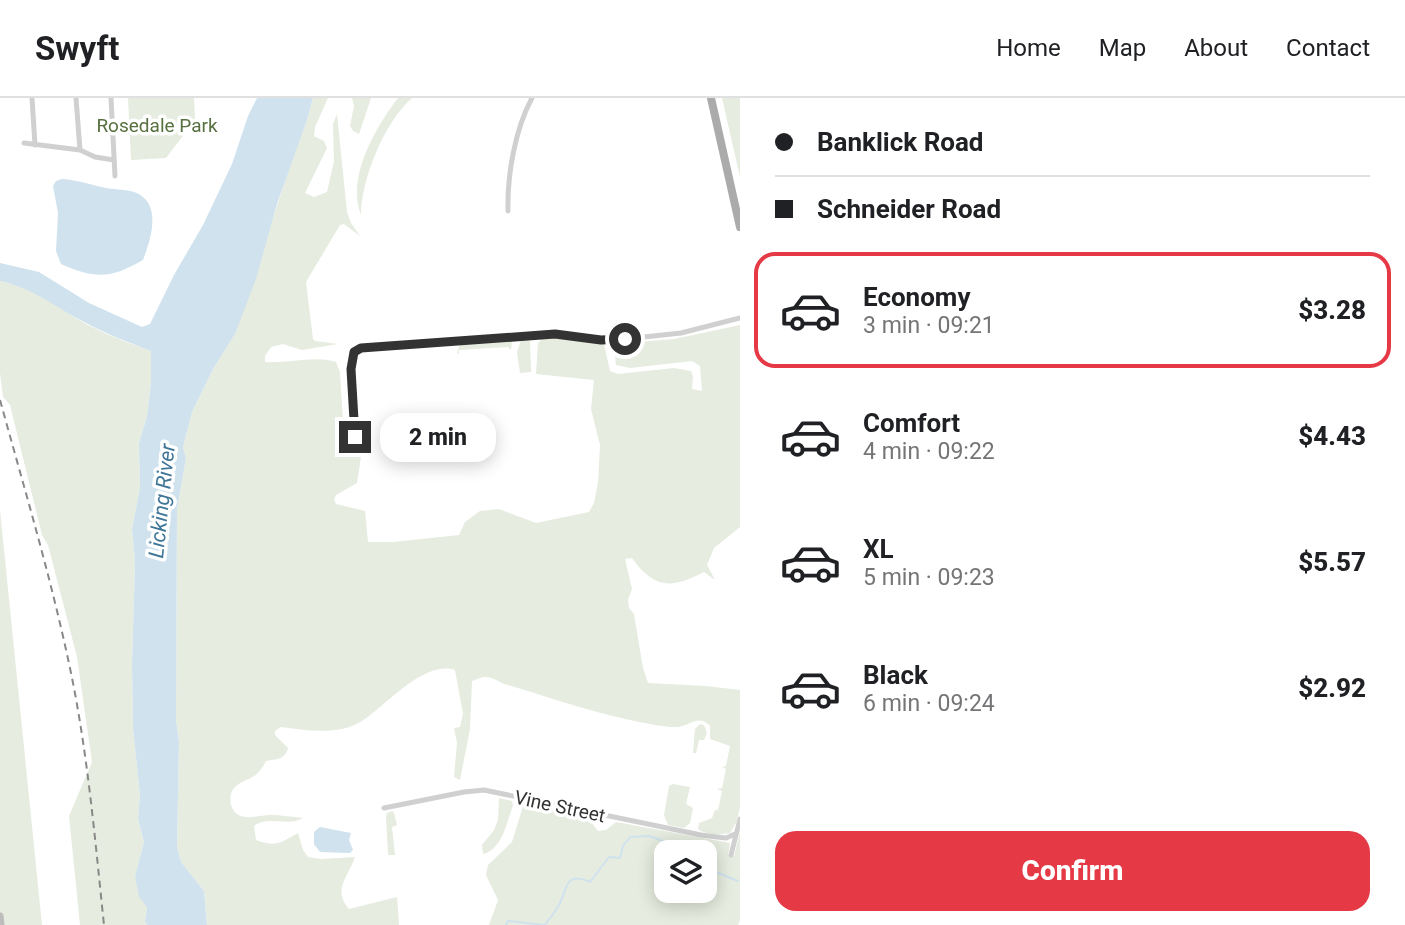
<!DOCTYPE html>
<html lang="en">
<head>
<meta charset="utf-8">
<style>
	body { margin:0; font-family:Roboto,sans-serif; background:#f6f6f6; color:#202124; height:100vh; display:flex; flex-direction:column; font-size:26px; white-space:nowrap }
	* { box-sizing:border-box; margin:0 }
	p { font-size:23px; color:#757577 }
	.icon { flex:none; width:38px; height:38px; fill:none; stroke:currentColor; stroke-width:2; stroke-linecap:round; stroke-linejoin:round }
	.map { position:relative; flex:1; overflow:hidden }
	.side { display:flex; flex-direction:column; background:#fff; width:665px }
	.side>* { flex:none }
	.guide { display:grid; align-content:center; height:154px; padding:0 35px; background:#fff }
	.buttons { position:absolute; left:654px; top:742px; display:grid; gap:14px }
	.buttons a { display:grid; place-items:center; width:63px; height:63px; border-radius:14px; background:#fff; box-shadow:0 4px 18px #0003; font-size:35px }
	.end { position:absolute; width:32px; height:32px; margin:-16px; border:9px solid #333; background:#fff; box-shadow:0 0 0 4px #fff }
	.from { border-radius:50% }
	.bubble { position:absolute; height:49px; border-radius:21px; background:#fff; box-shadow:0 4px 18px #0003; font-size:23px; font-weight:800; line-height:49px; text-align:center }
	.guide b { display:flex; align-items:center; gap:24px; height:66px; font-size:26px }
	.guide b+b { border-top:2px solid #e0e0e0 }
	.guide i { width:18px; height:18px; background:#202124 }
	ul { padding:0; list-style:none }
	li { display:flex; align-items:center; gap:21px; height:116px; margin:0 14px 10px; padding:0 21px; border:4px solid transparent; border-radius:21px }
	li div { flex:1 }
	li b { display:block; font-size:26px }
	li em { font-style:normal; font-weight:800 }
	li.current { border-color:#e63946 }
	li>.icon { width:63px; height:63px; stroke-width:1.5 }
	.button { display:flex; gap:14px; margin-top:auto; padding:14px 35px }
	.button a { flex:1; height:80px; border-radius:21px; background:#e63946; color:#fff; font-size:28px; font-weight:800; line-height:80px; text-align:center }
	header { display:flex; align-items:center; gap:42px; box-sizing:border-box; height:98px; padding:0 35px; background:#fff; border-bottom:2px solid #e0e0e0 }
	header strong { font-size:33px }
	nav { display:flex; gap:38px; margin-inline-start:auto; font-size:24px }
	main { display:flex; flex:1; min-height:0 }
	.map>svg:first-child { display:block }
</style>
</head>
<body>
<header>
<strong>Swyft</strong>
<nav><a>Home</a><a>Map</a><a>About</a><a>Contact</a></nav>
</header>
<main>
<div class="map">
<svg width="740" height="827" viewBox="0 0 740 827">
	<rect width="100%" height="100%" fill="#fff"/>
	<path fill="#e6ecdf" fill-rule="evenodd" d="M128,0H194L195,22L166,60L131,62Z
		M313,0H328L315,29L314,38L324,43L327,50L305,95L314,99L327,94L334,63L333,26L337,16L347,114L351,125L360,138L344,126L340,127L306,184L313,241L315,243L338,246L302,252L283,246L271,249L265,258V264C288,266 314,257 336,264L340,274L345,358L361,359L357,385L336,397L334,402L336,406L365,413L368,444H393L459,437L465,424L480,413L499,411L536,425L589,414L594,405L598,385L600,347L591,311L594,282L536,276L538,245L544,239L604,246L610,273L618,276L674,270L691,273L693,279L692,291L702,293L700,268L692,263L630,270L616,267L614,246L674,241L740,227V429L714,450L707,467L715,482L704,474C671,491 654,491 632,460L625,461L632,491L628,502L629,510L634,516L643,570L648,585L706,588L740,592V709L737,723L730,735C720,737 706,737 698,731L699,725L712,720L715,712H718L722,693L717,691L722,690L726,671L722,669L726,668L730,648L710,641V628C698,615 689,629 676,629C662,630 616,619 601,615C570,607 539,596 508,587C499,585 493,578 483,579C479,580 476,582 472,583L470,631L460,682L454,679L457,645L454,630L460,629L463,616L455,572C423,562 385,609 362,623C338,638 306,632 281,629L275,633V637L288,650C285,662 276,661 266,663C254,686 245,678 233,691C230,696 230,702 231,707C237,726 257,717 270,717C281,717 293,719 303,720C288,729 268,717 254,728L256,742C277,750 281,744 298,735L303,752L308,759L321,761L355,759C348,780 332,791 349,811L397,799L399,827H207L204,793L181,764L177,751L179,644L176,622L177,412L186,360L183,349L192,314L213,271L235,236L289,71L307,22Z
		M352,0H371L359,36L353,33L350,28L354,8Z
		M398,0H412C385,23 361,81 361,117C346,79 376,29 398,0Z
		M722,0H740V79Z
		M0,183C32,190 52,205 79,222C102,235 126,244 151,253V284L147,318L139,345L140,390L132,431L135,463L132,566L133,631L140,697L138,721L144,744L135,778L147,809L145,823L147,827H80L69,718L92,664L77,559L48,447L42,437L10,307L3,299L0,275Z
		M526,241L530,243L531,274L520,275L517,254L521,242Z
		M509,242L512,243L511,252L508,249L459,252V256L457,255L460,246Z
		M0,412L42,827H0Z
		M700,626L704,627L707,635L704,642H699L696,655H693L695,631Z
		M673,686L690,689L686,706L693,710L690,725L684,730L668,727L664,717L669,688Z
		M499,700L512,703L513,707C507,724 502,752 483,756L482,747L494,732L498,722Z
		M524,705L586,717L598,733L606,732L616,724L730,745L728,757L734,758L740,734V822L738,827H489L498,802L486,777L488,767L512,744ZM667,754H705V793H667Z
		M392,713L394,715L397,727L392,729L395,757H388L386,718L387,715Z"/>
	<path fill="#cfe2ee" d="M257,0H313L307,22L277,106L256,181L235,236L213,271L192,314L183,349L186,360L177,412L176,622L179,644L177,750L181,764L204,793L207,827H147L145,823L147,809L139,799L135,778L144,744L138,721L140,697L133,631L132,566L135,463L132,431L140,390L139,345L147,318L151,284V253C128,244 106,236 84,224C53,208 35,191 0,183V165L39,174L89,205L142,229L150,226L174,177L203,127L232,66L248,18Z
		M62,81C78,82 91,87 106,90C115,92 125,91 134,94C163,104 151,141 143,162C110,181 95,181 61,166L56,153L58,115L53,88L56,83Z
		M320,729L351,735L349,742L353,752L350,755L320,754L314,746V734Z"/>
	<g fill="none" stroke-linecap="round" stroke-linejoin="round">
		<path stroke="#cfe2ee" stroke-width="2" d="M705,764L716,774L738,783
			M506,827L508,823L545,827C550,820 555,814 559,807C567,793 564,772 590,784L609,759L620,760L623,748L630,739L649,738L680,749"/>
		<path stroke="#d0d0d0" stroke-width="5" d="M32,0L35,47
			M76,0L80,52
			M111,0L115,78
			M24,45L80,52L95,59L114,62
			M508,113C507,78 515,31 532,0
			M355,339L351,271L354,254L361,250L556,236L601,242L625,241L681,235L740,220
			M384,710L464,694L484,692L701,737L726,740L735,736
			M731,757L740,721"/>
		<path stroke="#bdbdbd" stroke-width="7" d="M0,818L1,827"/>
		<path stroke="#ababab" stroke-width="8" d="M711,0L740,129"/>
		<path stroke="#888" stroke-width="2" stroke-dasharray="7 5" stroke-linecap="butt" d="M0,302C25,393 52,483 71,575C88,658 95,742 104,827"/>
	</g>
	<g fill="none" stroke-linecap="round" stroke-linejoin="round">
		<path stroke="#333" stroke-width="9" d="M355,339L351,271L354,254L361,250L555,236L601,242L625,241"/>
	</g>
	<g text-anchor="middle" stroke-width="7" stroke-linejoin="round" paint-order="stroke">
		<g font-size="19" fill="#56703f" stroke="#fff">
			<text x="157" y="34">Rosedale Park</text>
		</g>
		<g font-size="19" fill="#333" stroke="#fff">
			<text transform="translate(560 708) rotate(12)" y="7">Vine Street</text>
		</g>
		<g font-size="21" font-style="italic" fill="#3f7597" stroke="#fff">
			<text transform="translate(162 403) rotate(-84)" y="7">Licking River</text>
		</g>
	</g>
</svg>
<div class="buttons">
<a><svg class="icon" aria-label="layers" viewBox="0 0 24 24"><path d="M12 4l9 5-9 5-9-5zM3 14l9 5 9-5"/></svg></a>
</div>
<i class="end from" style="left:625px;top:241px"></i>
<i class="end" style="left:355px;top:339px"></i>
<div class="bubble" style="left:380px;top:315px;width:116px">2 min</div>
</div>
<section class="side">
<div class="guide">
<b><i class="from"></i>Banklick Road</b>
<b><i></i>Schneider Road</b>
</div>
<ul>
<li class="current"><svg class="icon" aria-label="car" viewBox="0 0 24 24"><path d="M5 17H2v-5l4-1 3-4h7l3 4 3 1v5h-3M9 17h6M6 11h13"/><circle cx="7" cy="17" r="2"/><circle cx="17" cy="17" r="2"/></svg><div><b>Economy</b><p>3 min · 09:21</p></div><em>$3.28</em></li>
<li><svg class="icon" aria-label="car" viewBox="0 0 24 24"><path d="M5 17H2v-5l4-1 3-4h7l3 4 3 1v5h-3M9 17h6M6 11h13"/><circle cx="7" cy="17" r="2"/><circle cx="17" cy="17" r="2"/></svg><div><b>Comfort</b><p>4 min · 09:22</p></div><em>$4.43</em></li>
<li><svg class="icon" aria-label="car" viewBox="0 0 24 24"><path d="M5 17H2v-5l4-1 3-4h7l3 4 3 1v5h-3M9 17h6M6 11h13"/><circle cx="7" cy="17" r="2"/><circle cx="17" cy="17" r="2"/></svg><div><b>XL</b><p>5 min · 09:23</p></div><em>$5.57</em></li>
<li><svg class="icon" aria-label="car" viewBox="0 0 24 24"><path d="M5 17H2v-5l4-1 3-4h7l3 4 3 1v5h-3M9 17h6M6 11h13"/><circle cx="7" cy="17" r="2"/><circle cx="17" cy="17" r="2"/></svg><div><b>Black</b><p>6 min · 09:24</p></div><em>$2.92</em></li>
</ul>
<div class="button"><a>Confirm</a></div>
</section>
</main>
</body>
</html>
